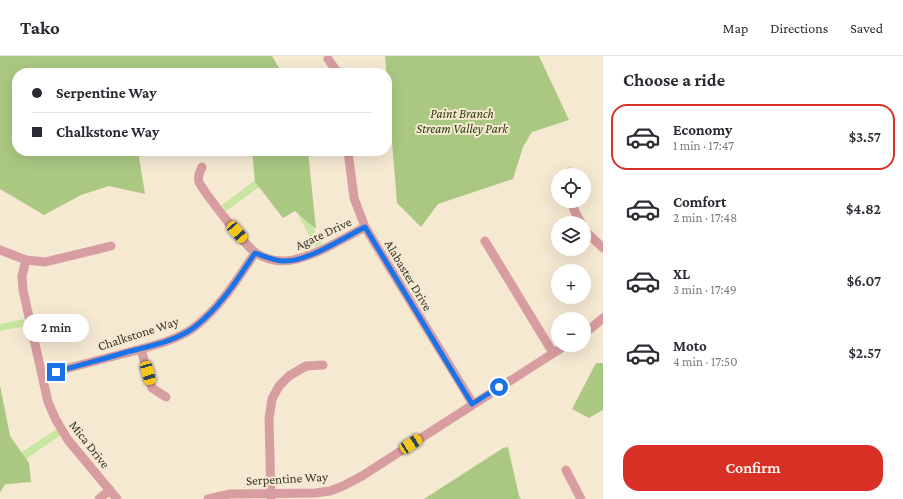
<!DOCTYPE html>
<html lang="en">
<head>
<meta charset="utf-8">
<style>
	body { margin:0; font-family:"Crimson Pro",serif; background:#f2f2f3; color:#2b2b33; height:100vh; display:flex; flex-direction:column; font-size:15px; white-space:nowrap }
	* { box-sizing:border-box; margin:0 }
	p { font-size:13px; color:#7c7c81 }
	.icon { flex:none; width:22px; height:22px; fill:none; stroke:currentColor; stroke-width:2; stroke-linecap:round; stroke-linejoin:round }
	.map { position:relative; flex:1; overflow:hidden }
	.sheet { display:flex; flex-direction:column; background:#fff; width:300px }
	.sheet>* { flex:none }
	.banner { position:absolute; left:12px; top:12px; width:380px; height:88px; border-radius:16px; box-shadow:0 4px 16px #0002; display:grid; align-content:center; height:88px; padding:0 20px; background:#fff }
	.fabs { position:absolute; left:551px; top:112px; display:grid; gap:8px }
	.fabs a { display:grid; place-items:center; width:40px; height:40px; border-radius:50%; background:#fff; box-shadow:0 4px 16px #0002; font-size:20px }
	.end { position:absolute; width:18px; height:18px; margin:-9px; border:5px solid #1a73e8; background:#fff; box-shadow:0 0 0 2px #fff }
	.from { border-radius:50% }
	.bubble { position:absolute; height:28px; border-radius:14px; background:#fff; box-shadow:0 4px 16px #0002; font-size:13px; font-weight:600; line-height:28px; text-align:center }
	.car { position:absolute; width:12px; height:24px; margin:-12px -6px; border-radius:5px; box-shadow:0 0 3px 1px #0007; background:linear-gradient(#f5c518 24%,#345 0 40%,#f5c518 0 76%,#345 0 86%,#f5c518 0) }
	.banner b { display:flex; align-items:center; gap:14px; height:38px; font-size:15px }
	.banner b+b { border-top:1px solid #e1e1e2 }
	.banner i { width:10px; height:10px; background:#2b2b33 }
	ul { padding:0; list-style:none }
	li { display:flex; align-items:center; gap:12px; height:66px; margin:0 8px 6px; padding:0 12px; border:2px solid transparent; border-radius:16px }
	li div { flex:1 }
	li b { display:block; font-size:15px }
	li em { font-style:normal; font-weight:600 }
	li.active { border-color:#d93025 }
	li>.icon { width:36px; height:36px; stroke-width:1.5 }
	h2 { padding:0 20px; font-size:18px; line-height:48px }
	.primary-button { display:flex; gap:8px; margin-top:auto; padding:8px 20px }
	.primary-button a { flex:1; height:46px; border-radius:16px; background:#d93025; color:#fff; font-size:16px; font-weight:600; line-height:46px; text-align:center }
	header { display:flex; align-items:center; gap:24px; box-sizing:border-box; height:56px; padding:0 20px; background:#fff; border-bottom:1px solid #e1e1e2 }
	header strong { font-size:19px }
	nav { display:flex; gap:22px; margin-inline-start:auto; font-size:14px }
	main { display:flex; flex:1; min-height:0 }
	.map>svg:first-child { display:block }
</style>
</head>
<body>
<header>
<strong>Tako</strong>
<nav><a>Map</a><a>Directions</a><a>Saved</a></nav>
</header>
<main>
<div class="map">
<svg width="603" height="443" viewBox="0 0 603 443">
	<rect width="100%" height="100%" fill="#f5e9d2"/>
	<path fill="#c8e5a2" d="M258,122L302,151L322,188L315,191L295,153L262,129L226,155L222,149Z
		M24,263L26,270L0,275V268Z
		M0,351L8,383L20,397L57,373L61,379L26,403L28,426L4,429L0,435Z"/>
	<path fill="#abc883" d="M0,0H272L282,17H17V95H138L145,138L109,130L81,139L44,159L0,133Z
		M385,0H539L569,64L532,76L523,91L513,123L438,148L421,171L397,147Z
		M252,95H308L316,173L295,155L283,162L255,126Z
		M596,307H603V354L589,362L572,353Z
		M0,329L10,380L29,407L31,426L5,428L0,437Z
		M508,391L519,440L521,443H424L503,392Z"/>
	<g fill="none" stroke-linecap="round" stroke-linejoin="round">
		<path stroke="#d89da0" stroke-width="9" d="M328,3L338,17
			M348,95L354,142L365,171L473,348
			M202,111C200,116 197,120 199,126C203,135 248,193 256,197C264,202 275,205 283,205C308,205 342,183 365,171
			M569,116L570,119
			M572,145L574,154L581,167
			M584,174L603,192
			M485,185L553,297
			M0,194L26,204L45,206L111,190
			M26,204L22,220L23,234L48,346L56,364L68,384L117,443
			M584,278L603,262
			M141,293L152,332L166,341
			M42,319C69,312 95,305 122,298C146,291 176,286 196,270C221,250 237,224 255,197
			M566,414L581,443
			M271,442L269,363L272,343L279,330L289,320L306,310L323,309
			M99,443L110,434
			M208,443L230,438L315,437L330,435L343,430L362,420L566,289"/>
	</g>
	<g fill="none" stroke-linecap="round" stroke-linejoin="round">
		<path stroke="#1a73e8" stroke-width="5" d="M56,316C80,309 104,303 127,296C150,290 177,285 196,270C221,250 237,224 255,197C263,200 272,204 282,205C306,207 343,182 365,171L472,348L499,331"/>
	</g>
	<g text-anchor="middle" stroke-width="4" stroke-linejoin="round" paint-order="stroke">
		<g font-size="13" font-style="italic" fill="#2d3f0c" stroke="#f5e9d2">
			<text x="462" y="62">Paint Branch<tspan x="462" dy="15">Stream Valley Park</tspan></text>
		</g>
		<g font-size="13" fill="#38332a" stroke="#f5e9d2">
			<text transform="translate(323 177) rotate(-25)" y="5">Agate Drive</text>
			<text transform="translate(409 219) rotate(59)" y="5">Alabaster Drive</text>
			<text transform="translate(138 277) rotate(-18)" y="5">Chalkstone Way</text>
			<text transform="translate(90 388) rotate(52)" y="5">Mica Drive</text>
			<text transform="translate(287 422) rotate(-3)" y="5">Serpentine Way</text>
		</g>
	</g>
</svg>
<div class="fabs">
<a><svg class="icon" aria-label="locate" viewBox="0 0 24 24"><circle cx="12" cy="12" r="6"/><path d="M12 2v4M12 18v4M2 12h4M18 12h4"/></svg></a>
<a><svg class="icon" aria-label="layers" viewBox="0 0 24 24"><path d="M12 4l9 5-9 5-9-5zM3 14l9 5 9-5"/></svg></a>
<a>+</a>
<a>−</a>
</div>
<i class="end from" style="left:499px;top:331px"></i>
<i class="end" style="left:56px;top:316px"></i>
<div class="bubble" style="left:23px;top:258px;width:66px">2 min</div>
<i class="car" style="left:237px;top:176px;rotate:139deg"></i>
<i class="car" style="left:148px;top:317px;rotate:164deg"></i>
<i class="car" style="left:411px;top:388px;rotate:57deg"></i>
<div class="banner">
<b><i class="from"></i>Serpentine Way</b>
<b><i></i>Chalkstone Way</b>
</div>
</div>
<section class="sheet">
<h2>Choose a ride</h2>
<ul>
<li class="active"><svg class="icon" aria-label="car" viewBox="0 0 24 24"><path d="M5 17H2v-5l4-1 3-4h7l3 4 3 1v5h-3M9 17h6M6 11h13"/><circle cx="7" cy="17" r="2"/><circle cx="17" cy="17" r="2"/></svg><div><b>Economy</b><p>1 min · 17:47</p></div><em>$3.57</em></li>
<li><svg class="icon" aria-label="car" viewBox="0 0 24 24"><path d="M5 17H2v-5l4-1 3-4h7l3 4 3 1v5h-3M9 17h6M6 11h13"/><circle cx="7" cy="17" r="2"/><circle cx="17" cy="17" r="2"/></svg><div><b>Comfort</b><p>2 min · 17:48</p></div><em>$4.82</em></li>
<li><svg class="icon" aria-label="car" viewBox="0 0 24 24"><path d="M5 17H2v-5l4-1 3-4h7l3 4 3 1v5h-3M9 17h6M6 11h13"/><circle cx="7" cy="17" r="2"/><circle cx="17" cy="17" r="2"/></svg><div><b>XL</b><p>3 min · 17:49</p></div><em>$6.07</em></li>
<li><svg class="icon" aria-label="car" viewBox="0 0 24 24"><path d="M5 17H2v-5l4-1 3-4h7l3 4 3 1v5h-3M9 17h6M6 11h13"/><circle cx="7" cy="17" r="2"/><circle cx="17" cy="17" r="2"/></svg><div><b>Moto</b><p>4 min · 17:50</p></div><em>$2.57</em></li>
</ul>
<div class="primary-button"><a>Confirm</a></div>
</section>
</main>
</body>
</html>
